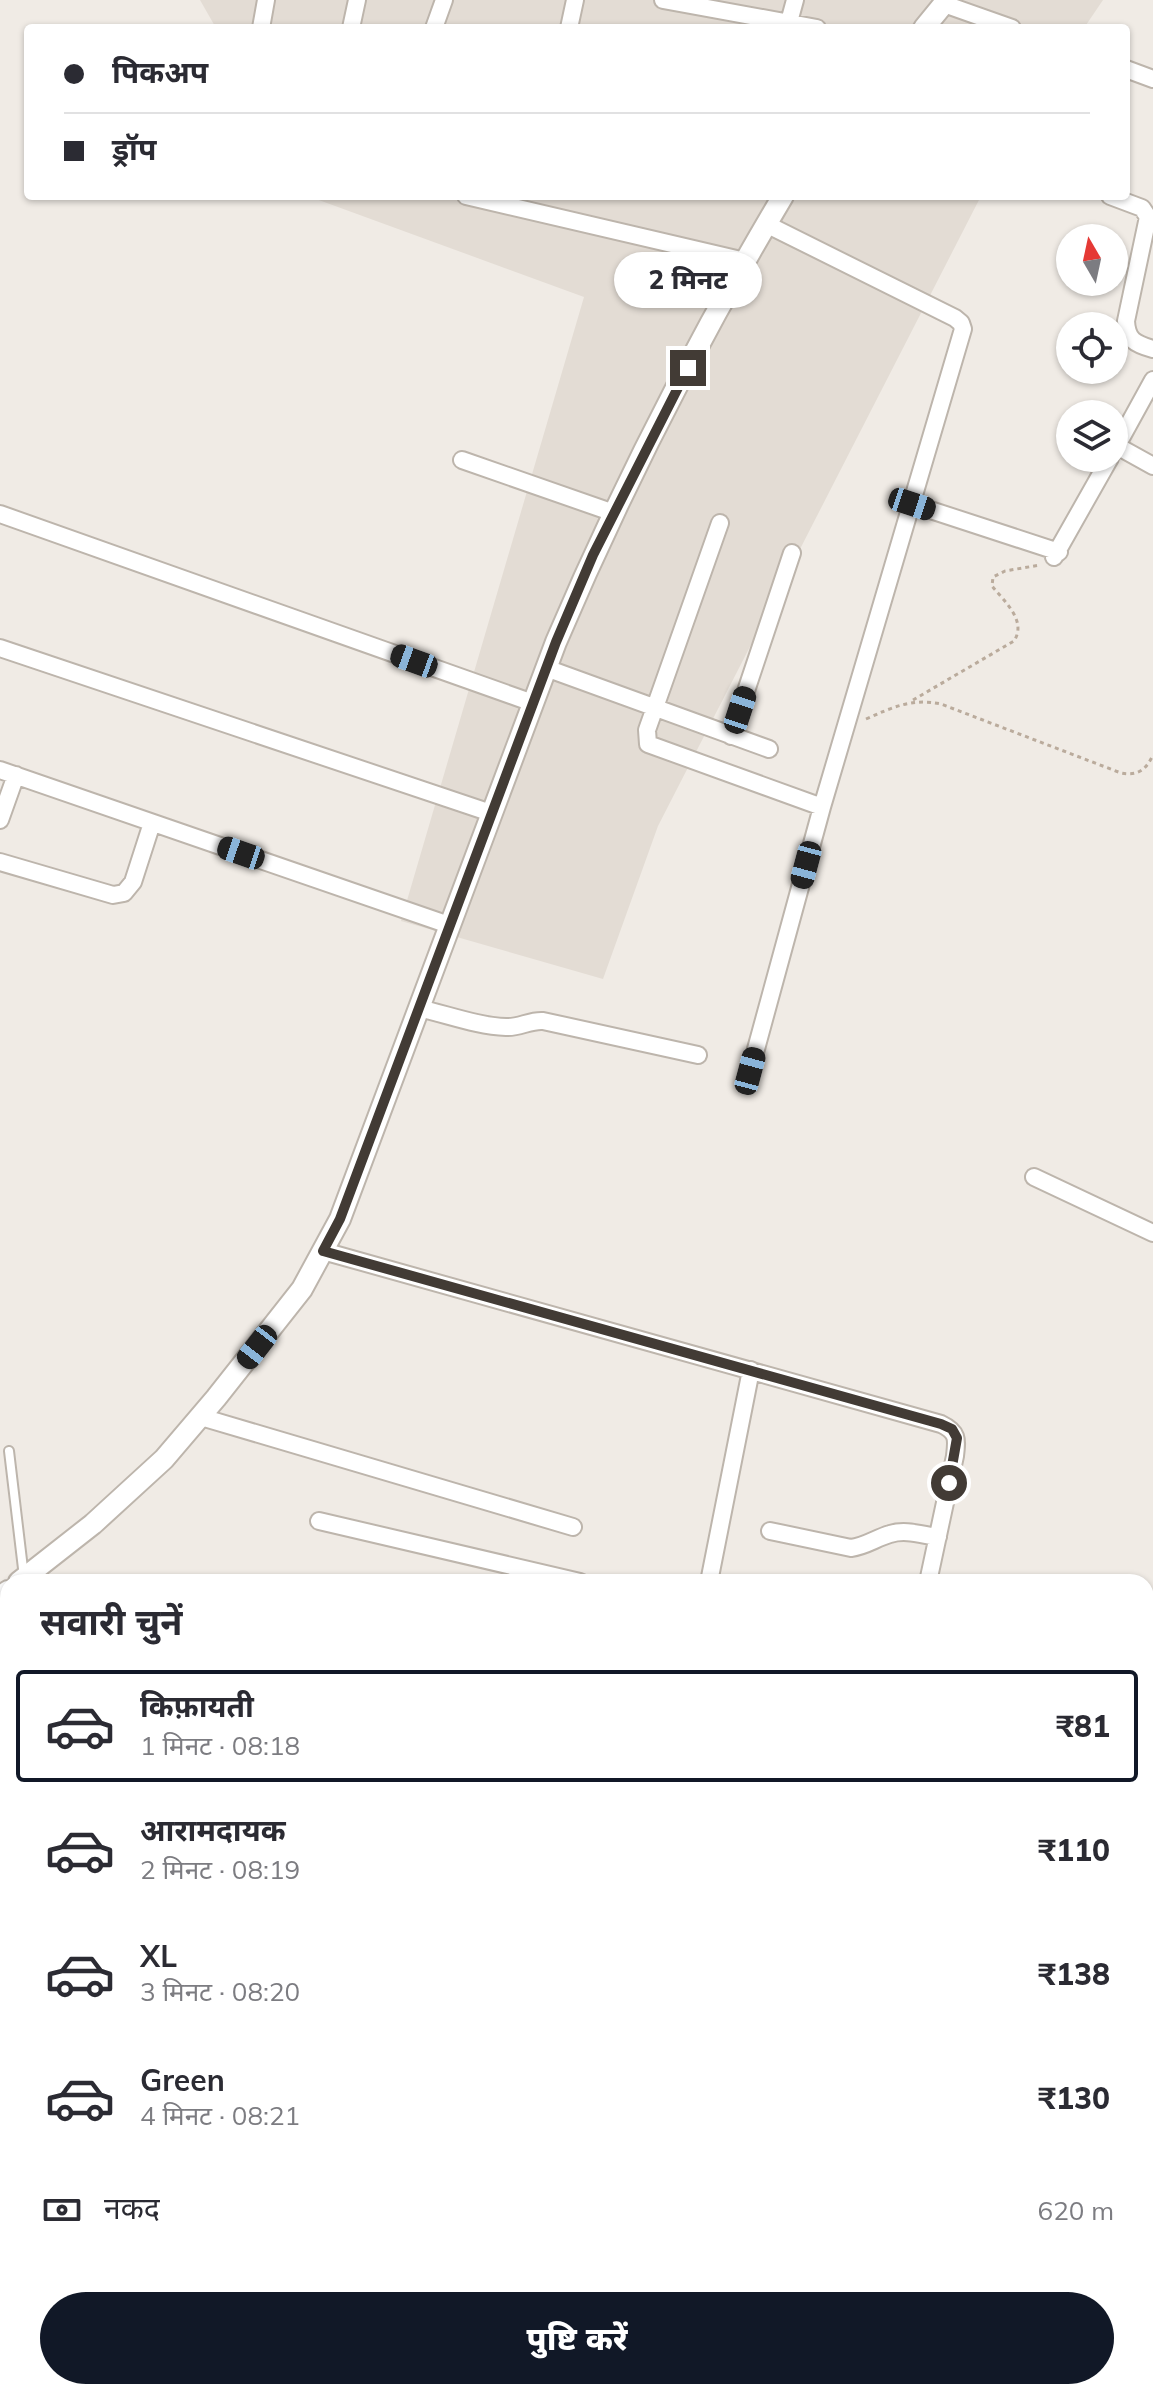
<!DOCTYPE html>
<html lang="hi">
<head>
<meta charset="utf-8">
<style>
	body { margin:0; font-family:Mulish,"Noto Sans Devanagari",sans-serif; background:#f2f2f3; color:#2b2b33; height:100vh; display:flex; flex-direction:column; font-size:30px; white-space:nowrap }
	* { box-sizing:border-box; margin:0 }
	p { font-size:26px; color:#7c7c81 }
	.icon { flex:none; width:44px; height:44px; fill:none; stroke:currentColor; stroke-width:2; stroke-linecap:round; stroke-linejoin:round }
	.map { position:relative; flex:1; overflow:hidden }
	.sheet { position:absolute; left:0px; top:1574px; width:1154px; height:826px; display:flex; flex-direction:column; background:#fff; border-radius:24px 24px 0 0; box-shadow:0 2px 6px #0004 }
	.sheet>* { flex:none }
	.guide { position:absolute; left:24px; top:24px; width:1106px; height:176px; border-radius:8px; box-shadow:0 2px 6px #0004; display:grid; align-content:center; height:176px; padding:0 40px; background:#fff }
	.needle { width:52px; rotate:351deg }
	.controls { position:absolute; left:1056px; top:224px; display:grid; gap:16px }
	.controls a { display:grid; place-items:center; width:72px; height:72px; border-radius:50%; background:#fff; box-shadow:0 2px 6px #0004; font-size:40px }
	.end { position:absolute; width:36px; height:36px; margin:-18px; border:10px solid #423b35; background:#fff; box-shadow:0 0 0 4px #fff }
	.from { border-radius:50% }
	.bubble { position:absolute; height:56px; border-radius:28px; background:#fff; box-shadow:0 2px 6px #0004; font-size:26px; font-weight:800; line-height:56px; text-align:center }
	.car { position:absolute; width:24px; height:48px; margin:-24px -12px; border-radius:10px; box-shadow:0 0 6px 2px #0007; background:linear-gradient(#222 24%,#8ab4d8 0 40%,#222 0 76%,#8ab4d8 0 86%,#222 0) }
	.guide b { display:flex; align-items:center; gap:28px; height:76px; font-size:30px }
	.guide b+b { border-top:2px solid #e1e1e2 }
	.guide i { width:20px; height:20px; background:#2b2b33 }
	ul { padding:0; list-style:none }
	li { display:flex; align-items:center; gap:24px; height:112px; margin:0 16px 12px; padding:0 24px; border:4px solid transparent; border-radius:8px }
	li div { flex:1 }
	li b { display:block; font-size:30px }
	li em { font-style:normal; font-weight:800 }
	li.on { border-color:#111827 }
	li>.icon { width:72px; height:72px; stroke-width:1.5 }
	h2 { padding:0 40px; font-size:36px; line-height:96px }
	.pay { display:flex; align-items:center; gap:20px; height:88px; padding:0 40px; font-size:30px }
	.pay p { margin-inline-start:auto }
	.button { display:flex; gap:16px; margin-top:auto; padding:16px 40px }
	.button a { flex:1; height:92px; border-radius:48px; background:#111827; color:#fff; font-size:32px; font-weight:800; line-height:92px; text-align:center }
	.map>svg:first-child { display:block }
</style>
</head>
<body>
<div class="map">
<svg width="1153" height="2399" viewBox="0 0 1153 2399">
	<rect width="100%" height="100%" fill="#f0ebe5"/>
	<path fill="#e3dcd4" d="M200,0H1103L1084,28H216Z
		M314,196H981L658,826L603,979L401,921L584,297L316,199Z
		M1153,1963V2399H709L713,2392H1146V1964Z
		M264,2392H588L585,2399H262Z"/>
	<path fill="#e2ddda" d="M8,2338V2392H94L105,2399H0V2346Z"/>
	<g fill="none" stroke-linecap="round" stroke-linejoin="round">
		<defs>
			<path id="service" d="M9,1451L24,1577"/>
			<path id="minor" d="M663,0L817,28
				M944,4L1012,28
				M789,22L795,0
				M261,28L266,0
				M351,28L357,0
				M434,28L444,0
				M569,28L575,0
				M1126,69L1153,79
				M466,196L745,261
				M1110,196L1142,208L1148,217L1126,321C1127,340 1135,344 1153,349
				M1117,446L1153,466
				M1114,451L1153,380
				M462,460L614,513
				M912,504L1059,552
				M0,514L533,703
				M720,523L647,730L648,744L822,807
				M1054,557L1110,458
				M0,648L491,813
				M546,668L769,749
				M731,736L792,553
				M0,770L449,925
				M0,820L16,775
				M0,862L113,895L124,893L133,882L152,823
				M418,1008C446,1014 477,1026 506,1027C519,1028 530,1020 543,1021L698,1055
				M750,1071L822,807L963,329L961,323L955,318L766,224
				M1034,1177L1153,1233
				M323,1251L941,1424C958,1432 957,1439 955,1456L928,1582
				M201,1417L573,1527
				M319,1521L580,1582
				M770,1531L851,1548C866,1546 876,1538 890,1534C906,1529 922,1535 938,1537
				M709,1582L751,1370
				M1146,1729L1153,1732
				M0,1771L8,1780
				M1146,1823L1153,1825
				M1146,1932L1153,1935
				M1146,2032L1153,2035
				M0,2141L8,2130
				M1146,2144L1153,2147
				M0,2230L8,2247
				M0,2346L8,2340
				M129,2392L141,2399
				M701,2392L715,2399
				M1039,2392L1043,2399
				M1125,2392L1140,2399
				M201,2399L206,2392"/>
			<path id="tertiary" d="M924,28L947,0
				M19,1582L93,1524L164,1459L216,1398L302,1289L340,1219L556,642C621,489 698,339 783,196
				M0,1597L8,1591"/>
			<path id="trunk" d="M1146,1762L1153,1753
				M637,2399L641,2392"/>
		</defs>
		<use href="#service" stroke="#bdb5ac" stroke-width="12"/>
		<use href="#minor" stroke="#bdb5ac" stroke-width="20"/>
		<use href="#tertiary" stroke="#bdb5ac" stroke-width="24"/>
		<use href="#trunk" stroke="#ca8745" stroke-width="30"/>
		<path stroke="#baab9c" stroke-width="3" stroke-dasharray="4 4" stroke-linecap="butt" d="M913,700L1014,641C1027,621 1005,602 992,586L993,577L1005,571L1040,565
			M866,719C893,707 912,698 941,704L1121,773C1138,776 1146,770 1153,755"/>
		<use href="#service" stroke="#fff" stroke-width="8"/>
		<use href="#minor" stroke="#fff" stroke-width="16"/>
		<use href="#tertiary" stroke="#fff" stroke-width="20"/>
		<use href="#trunk" stroke="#efc188" stroke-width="26"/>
	</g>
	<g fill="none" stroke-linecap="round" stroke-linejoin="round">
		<path stroke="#423b35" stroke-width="10" d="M688,368L593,555L556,642L340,1219L323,1251L941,1424L952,1429L957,1438L949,1483"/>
	</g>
</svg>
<div class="controls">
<a><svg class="needle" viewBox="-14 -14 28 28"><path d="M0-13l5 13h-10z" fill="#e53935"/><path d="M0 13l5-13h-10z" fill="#7c7c81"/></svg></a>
<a><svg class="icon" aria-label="locate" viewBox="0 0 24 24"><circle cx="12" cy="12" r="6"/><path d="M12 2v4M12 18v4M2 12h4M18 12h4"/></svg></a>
<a><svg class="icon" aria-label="layers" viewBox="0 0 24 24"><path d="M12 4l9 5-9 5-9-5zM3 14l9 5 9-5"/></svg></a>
</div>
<i class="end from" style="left:949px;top:1483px"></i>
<i class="end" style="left:688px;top:368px"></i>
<div class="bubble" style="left:614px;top:252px;width:148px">2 मिनट</div>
<i class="car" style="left:912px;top:504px;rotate:108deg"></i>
<i class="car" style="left:414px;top:661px;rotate:290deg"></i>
<i class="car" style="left:740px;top:710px;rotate:18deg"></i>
<i class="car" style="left:241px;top:853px;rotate:289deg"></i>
<i class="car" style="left:806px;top:865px;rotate:195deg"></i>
<i class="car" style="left:750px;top:1071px;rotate:15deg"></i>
<i class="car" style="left:257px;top:1347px;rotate:218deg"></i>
<div class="guide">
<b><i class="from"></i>पिकअप</b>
<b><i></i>ड्रॉप</b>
</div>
<section class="sheet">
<h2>सवारी चुनें</h2>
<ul>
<li class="on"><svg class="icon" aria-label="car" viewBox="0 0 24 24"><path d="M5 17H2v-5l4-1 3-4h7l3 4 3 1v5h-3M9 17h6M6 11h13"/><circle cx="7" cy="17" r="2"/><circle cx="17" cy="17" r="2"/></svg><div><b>किफ़ायती</b><p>1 मिनट · 08:18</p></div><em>₹81</em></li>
<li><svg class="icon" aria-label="car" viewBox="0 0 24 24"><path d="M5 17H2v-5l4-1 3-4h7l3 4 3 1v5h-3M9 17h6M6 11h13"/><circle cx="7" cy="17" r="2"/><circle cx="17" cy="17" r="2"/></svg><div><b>आरामदायक</b><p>2 मिनट · 08:19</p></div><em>₹110</em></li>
<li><svg class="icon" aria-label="car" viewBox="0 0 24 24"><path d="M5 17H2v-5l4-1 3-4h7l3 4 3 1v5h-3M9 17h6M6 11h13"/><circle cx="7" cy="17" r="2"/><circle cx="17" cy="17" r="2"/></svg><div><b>XL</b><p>3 मिनट · 08:20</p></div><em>₹138</em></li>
<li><svg class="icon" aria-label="car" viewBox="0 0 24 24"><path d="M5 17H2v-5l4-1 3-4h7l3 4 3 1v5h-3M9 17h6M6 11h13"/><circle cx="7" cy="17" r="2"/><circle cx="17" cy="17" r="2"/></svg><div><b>Green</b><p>4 मिनट · 08:21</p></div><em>₹130</em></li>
</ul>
<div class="pay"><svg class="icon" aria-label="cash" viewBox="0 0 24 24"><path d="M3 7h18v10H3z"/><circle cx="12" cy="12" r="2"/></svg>नकद<p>620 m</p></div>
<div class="button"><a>पुष्टि करें</a></div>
</section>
</div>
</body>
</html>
